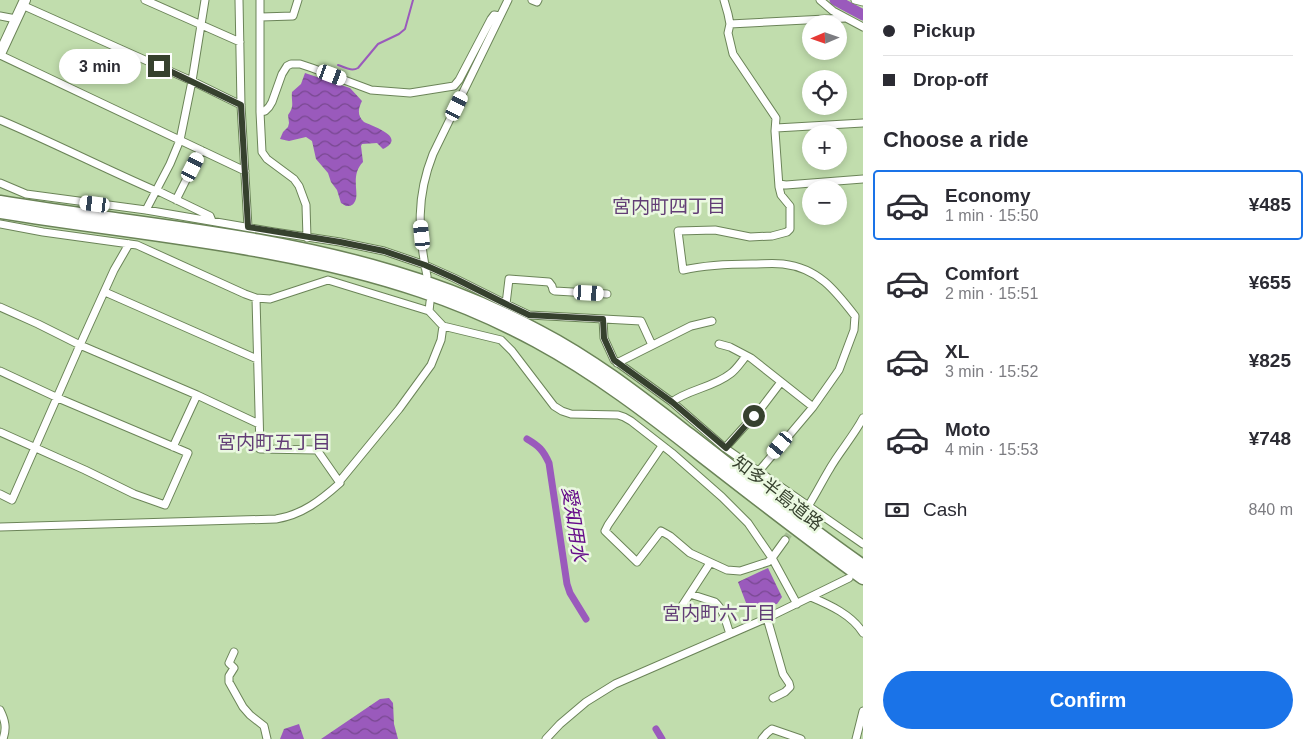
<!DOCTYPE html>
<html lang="en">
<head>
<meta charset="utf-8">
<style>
	body { margin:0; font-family:Arial,"Noto Sans JP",sans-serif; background:#f2f2f3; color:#2b2b33; height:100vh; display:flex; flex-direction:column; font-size:19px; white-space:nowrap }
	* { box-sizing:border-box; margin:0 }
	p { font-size:16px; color:#7c7c81 }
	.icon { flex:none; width:28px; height:28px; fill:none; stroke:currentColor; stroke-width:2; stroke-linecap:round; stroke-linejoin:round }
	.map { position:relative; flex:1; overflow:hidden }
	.panel { display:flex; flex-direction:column; background:#fff; width:450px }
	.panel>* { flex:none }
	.top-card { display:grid; align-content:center; height:110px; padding:0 20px; background:#fff }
	.needle { width:32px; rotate:268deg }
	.fabs { position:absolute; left:802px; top:15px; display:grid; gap:10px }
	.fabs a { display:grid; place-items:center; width:45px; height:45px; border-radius:50%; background:#fff; box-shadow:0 2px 8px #0003; font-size:25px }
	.end { position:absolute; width:22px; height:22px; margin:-11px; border:6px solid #36412e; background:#fff; box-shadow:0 0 0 2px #fff }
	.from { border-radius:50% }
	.bubble { position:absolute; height:35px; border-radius:18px; background:#fff; box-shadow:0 2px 8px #0003; font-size:16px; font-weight:700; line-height:35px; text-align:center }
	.car { position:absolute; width:15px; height:30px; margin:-15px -8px; border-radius:6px; box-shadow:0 0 4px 1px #0007; background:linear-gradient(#fff 24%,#345 0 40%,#fff 0 76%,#345 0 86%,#fff 0) }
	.top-card b { display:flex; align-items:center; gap:18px; height:48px; font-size:19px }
	.top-card b+b { border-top:1px solid #e1e1e2 }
	.top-card i { width:12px; height:12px; background:#2b2b33 }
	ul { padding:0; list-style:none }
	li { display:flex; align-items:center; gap:15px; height:70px; margin:0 10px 8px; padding:0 10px; border:2px solid transparent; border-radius:5px }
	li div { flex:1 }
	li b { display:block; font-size:19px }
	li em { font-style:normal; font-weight:700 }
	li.on { border-color:#1a73e8 }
	li>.icon { width:45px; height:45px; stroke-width:1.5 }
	h2 { padding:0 20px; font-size:22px; line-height:60px }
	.pay { display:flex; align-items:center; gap:12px; height:55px; padding:0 20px; font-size:19px }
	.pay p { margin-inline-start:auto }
	.primary-button { display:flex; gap:10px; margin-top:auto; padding:10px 20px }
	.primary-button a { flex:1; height:58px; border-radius:30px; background:#1a73e8; color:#fff; font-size:20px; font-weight:700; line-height:58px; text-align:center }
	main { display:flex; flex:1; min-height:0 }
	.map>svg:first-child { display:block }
</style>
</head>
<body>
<main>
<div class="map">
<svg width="863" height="739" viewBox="0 0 863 739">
	<defs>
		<pattern id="water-waves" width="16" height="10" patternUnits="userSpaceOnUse" patternTransform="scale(1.25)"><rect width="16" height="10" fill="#9a5abc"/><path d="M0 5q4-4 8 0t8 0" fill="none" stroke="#784890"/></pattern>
	</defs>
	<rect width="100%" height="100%" fill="#c1ddad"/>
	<path fill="url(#water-waves)" d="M305,73L350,88L362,101C358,109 357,115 364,122C374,127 407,137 383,149L377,143L362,144L361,146L363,162C349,176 361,195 354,203C352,206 349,206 346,206L341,203L337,190L331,182L328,173L316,159L312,141L306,137L289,141L280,139L283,132L288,127L289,123L288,115C295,105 291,103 292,92L301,84Z
		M768,568L782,597L777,604L748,608L738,582Z
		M389,698L393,703L394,724L398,739H321L380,699Z
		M299,724L304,739H280L284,729Z"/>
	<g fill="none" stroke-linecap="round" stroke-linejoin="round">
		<path stroke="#9a5abc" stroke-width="2" d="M338,65C345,67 351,72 358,68L378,44L399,34L405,29L413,0"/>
		<path stroke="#9a5abc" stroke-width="7" d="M527,439C539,446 543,450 549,463L567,584L570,593L586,619
			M656,729L662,739"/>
		<path stroke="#9a5abc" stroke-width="11" d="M835,0L863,15"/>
		<path stroke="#a5be94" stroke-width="7" stroke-dasharray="7 3.5" stroke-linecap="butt" d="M785,540L796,524"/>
		<defs>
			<path id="street" d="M145,0L240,42
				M239,0L241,105L248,227
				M260,0V112L262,152L267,159L294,179L299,186L306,205L307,238
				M532,0L537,2L538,0
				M724,0L728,14L730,24L728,33L733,54L776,118L775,131L779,187L781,195L790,206V229L787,232L772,236L750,237L715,230L678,231L683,270C706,265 729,264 752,264C762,264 773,263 783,264C818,268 835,290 855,316L854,330L839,370L813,407L759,471
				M820,0L833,11L863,27
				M855,0L863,2
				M22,5L192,81L241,105
				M0,16L16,19
				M261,17L293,16L298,0
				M730,24L845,18
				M0,55L245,171
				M260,112L265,111L269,107L272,102L282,74L287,66L291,64H300L312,68L371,90L410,93L454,86L459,80L491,19L494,15L500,16
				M0,120C52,142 103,168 156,191
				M776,128L863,123
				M0,183L26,194L146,210L274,232L340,242L384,251L425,265L454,278L506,304L529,315L641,321L652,345
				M779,184L786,185L863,179
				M156,190L210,216L212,221
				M176,200L201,150
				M146,210L170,164L180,140L192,81L205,0
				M0,224L43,232L137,245L245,294L256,298L270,299L328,280L429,311L443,326L501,340L512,351L554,406L562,411L571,414L618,415L624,417L631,421L672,453L722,497L748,523L772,558L797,604
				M427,276C418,232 416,197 433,154L508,0
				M105,292L257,359
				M506,304L509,279L549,282L552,286L553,290L555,291L607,294
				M0,307L38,324L80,345L197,395L259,424
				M429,311L430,302
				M603,319L604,338L614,360L672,402L725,448L863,544
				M719,344L730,347L751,358L813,407
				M617,363L691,326L712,321
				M0,371L58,398L188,453L165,505L134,494L85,470L0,432
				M672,402C687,390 714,387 730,374C736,370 741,362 746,356
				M662,446L608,525L605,531L637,562L661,531L670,536L690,553L727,570L740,571L768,562L772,558L785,540
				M173,447L197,395
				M725,448L762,407L781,382
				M339,482L399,409L431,365L441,340L443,326
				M0,494L12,500L80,345L114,270L129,244
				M803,514C813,500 820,485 829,470C839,452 853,437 863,418
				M0,527L276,519C302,515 321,500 340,483L317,450L260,449L256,298
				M690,594L715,602C724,610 726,623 730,634
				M811,597C830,605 852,615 863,633
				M682,606L710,563
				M767,618L783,674L789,683L790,687L785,692L773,698
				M234,652L229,663L234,668L229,676V682L243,707L250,715L264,726L267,739
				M0,710C5,720 7,728 3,739
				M546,739L560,724L586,702L615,684L767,618L849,578
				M762,739L767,733L772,729L801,739
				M856,739L863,711"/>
			<path id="secondary" d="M0,54L25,0"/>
			<path id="highway" d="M0,202C131,224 265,233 393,272C444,287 493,307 540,332C594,360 642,398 690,435C747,479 804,525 863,566
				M0,212C140,235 285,245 421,291C460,304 499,321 536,341C595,373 649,414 702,456C755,497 808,539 863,578"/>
		</defs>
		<use href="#street" stroke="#6b8458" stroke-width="9"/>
		<use href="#secondary" stroke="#6b8458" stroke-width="12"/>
		<use href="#highway" stroke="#6b8458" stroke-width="15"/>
		<use href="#street" stroke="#fff" stroke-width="7"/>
		<use href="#secondary" stroke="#fff" stroke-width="10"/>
		<use href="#highway" stroke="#fff" stroke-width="12"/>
	</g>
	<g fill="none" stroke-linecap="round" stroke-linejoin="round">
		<path stroke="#36412e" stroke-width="6" d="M159,66L241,105L248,227L340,242L384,251L425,265L454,278L506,304L529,315L603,319L604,338L614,360L672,402L726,448L754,416"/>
	</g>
	<g text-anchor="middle" stroke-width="5" stroke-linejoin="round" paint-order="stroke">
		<g font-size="18" fill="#36412e" stroke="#ebf9e1">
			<text transform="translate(778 493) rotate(38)" y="6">知多半島道路</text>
		</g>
		<g font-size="19" fill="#623d76" stroke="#ebf9e1">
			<text x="669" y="213">宮内町四丁目</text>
			<text x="274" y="449">宮内町五丁目</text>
			<text x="719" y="620">宮内町六丁目</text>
		</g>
		<g font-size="19" font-style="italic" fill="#660c8a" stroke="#ebf9e1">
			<text transform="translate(575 524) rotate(81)" y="7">愛知用水</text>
		</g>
	</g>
</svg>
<div class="fabs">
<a><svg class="needle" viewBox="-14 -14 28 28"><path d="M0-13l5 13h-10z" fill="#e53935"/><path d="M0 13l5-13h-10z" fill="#7c7c81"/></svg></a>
<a><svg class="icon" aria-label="locate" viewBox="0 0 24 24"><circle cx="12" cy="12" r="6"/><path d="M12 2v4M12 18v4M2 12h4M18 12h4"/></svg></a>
<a>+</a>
<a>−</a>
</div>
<i class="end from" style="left:754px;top:416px"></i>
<i class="end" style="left:159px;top:66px"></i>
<div class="bubble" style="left:59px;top:49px;width:82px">3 min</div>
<i class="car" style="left:332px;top:75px;rotate:110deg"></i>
<i class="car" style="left:457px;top:106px;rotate:26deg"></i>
<i class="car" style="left:193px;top:167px;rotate:27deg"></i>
<i class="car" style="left:95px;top:204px;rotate:277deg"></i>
<i class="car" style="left:422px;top:235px;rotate:354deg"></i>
<i class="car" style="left:589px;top:293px;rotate:93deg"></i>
<i class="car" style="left:780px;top:445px;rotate:220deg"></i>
</div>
<section class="panel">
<div class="top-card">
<b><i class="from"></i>Pickup</b>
<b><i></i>Drop-off</b>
</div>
<h2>Choose a ride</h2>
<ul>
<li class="on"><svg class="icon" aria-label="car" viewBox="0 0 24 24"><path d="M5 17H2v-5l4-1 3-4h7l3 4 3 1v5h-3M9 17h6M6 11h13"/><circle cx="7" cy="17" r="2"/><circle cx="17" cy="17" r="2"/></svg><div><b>Economy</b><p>1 min · 15:50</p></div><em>¥485</em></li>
<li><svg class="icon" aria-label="car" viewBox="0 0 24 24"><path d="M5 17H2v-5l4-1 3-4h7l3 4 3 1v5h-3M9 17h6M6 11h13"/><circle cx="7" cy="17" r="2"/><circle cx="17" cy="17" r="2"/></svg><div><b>Comfort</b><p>2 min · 15:51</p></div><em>¥655</em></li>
<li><svg class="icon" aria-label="car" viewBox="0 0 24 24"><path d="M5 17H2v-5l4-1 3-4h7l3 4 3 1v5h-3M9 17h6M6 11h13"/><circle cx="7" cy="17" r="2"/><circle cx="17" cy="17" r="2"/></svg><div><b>XL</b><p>3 min · 15:52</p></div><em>¥825</em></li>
<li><svg class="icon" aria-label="car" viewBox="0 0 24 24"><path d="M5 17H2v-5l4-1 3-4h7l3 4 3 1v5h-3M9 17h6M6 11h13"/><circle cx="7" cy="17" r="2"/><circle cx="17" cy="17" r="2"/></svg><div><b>Moto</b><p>4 min · 15:53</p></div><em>¥748</em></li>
</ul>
<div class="pay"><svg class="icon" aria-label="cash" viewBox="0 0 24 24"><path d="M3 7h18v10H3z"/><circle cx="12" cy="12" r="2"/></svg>Cash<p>840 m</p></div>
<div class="primary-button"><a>Confirm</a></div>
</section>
</main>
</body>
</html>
